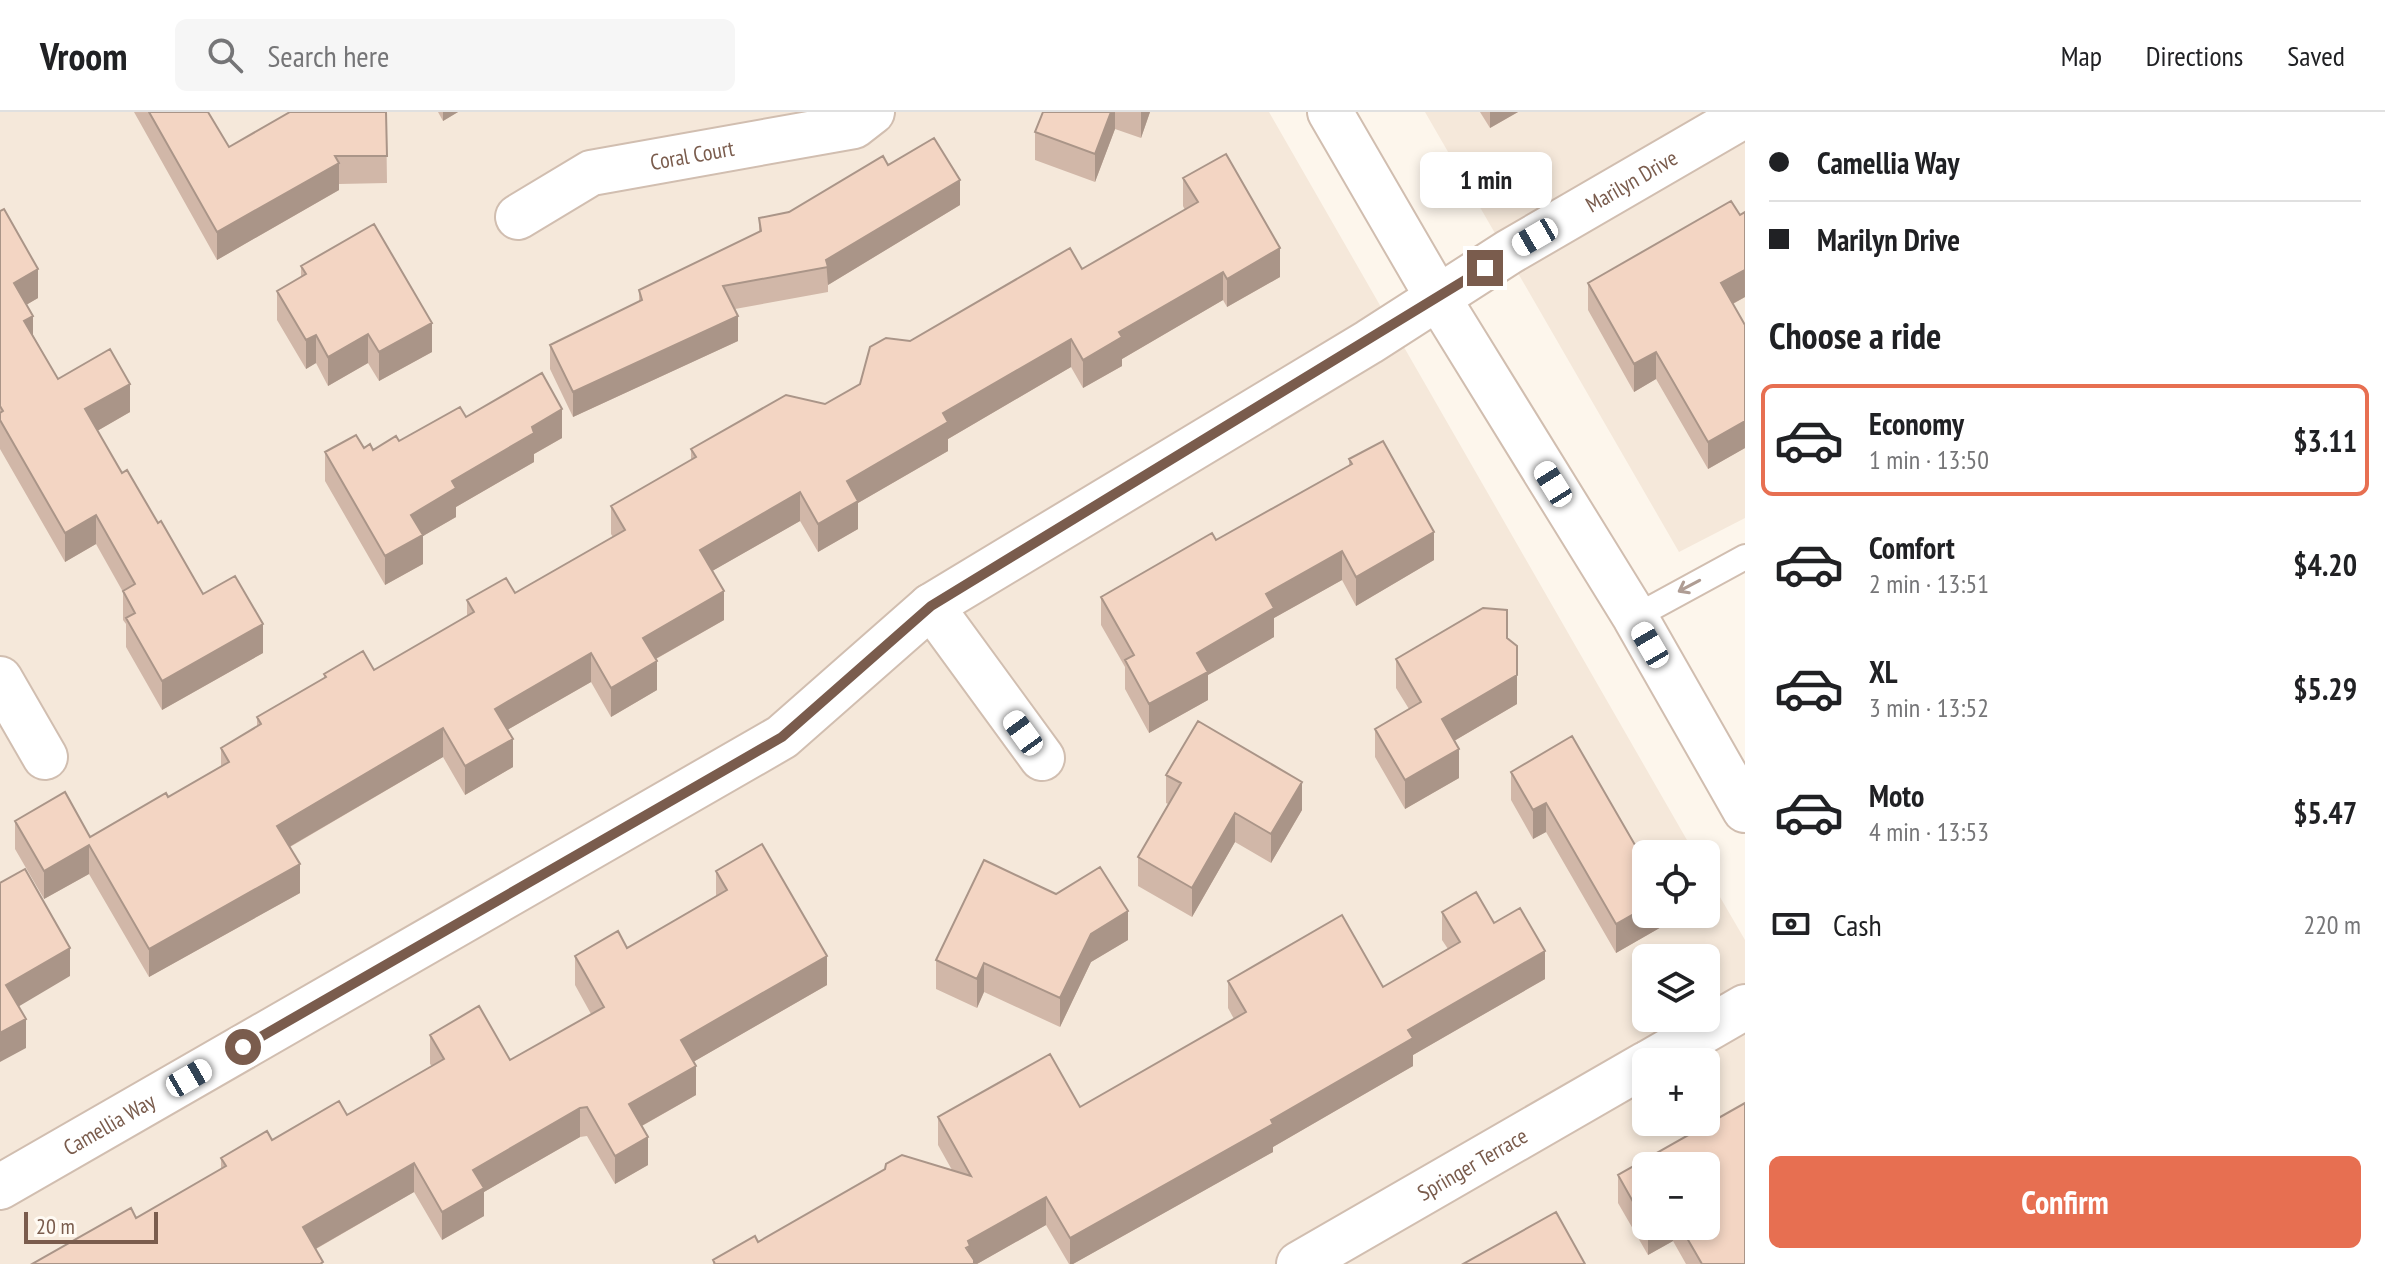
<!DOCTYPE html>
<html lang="en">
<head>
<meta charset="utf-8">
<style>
	body { margin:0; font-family:"PT Sans Narrow",sans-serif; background:#f6f6f6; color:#202124; height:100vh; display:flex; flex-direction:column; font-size:30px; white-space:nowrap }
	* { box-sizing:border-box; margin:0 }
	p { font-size:26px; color:#757577 }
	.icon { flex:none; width:44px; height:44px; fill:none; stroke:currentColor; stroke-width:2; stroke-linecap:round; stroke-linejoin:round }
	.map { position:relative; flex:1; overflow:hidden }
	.panel { display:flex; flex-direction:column; background:#fff; width:640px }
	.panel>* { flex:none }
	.banner { display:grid; align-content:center; height:176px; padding:0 24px; background:#fff }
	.controls { position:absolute; left:1632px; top:728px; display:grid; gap:16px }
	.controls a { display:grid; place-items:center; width:88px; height:88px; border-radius:12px; background:#fff; box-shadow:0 4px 12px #0003; font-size:40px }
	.scale { position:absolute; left:24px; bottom:20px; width:134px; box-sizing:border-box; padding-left:8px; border:4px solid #7a5c4d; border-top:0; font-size:22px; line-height:28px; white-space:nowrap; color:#7a5c4d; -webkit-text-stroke:6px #fffaf3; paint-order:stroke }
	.end { position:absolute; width:36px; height:36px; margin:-18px; border:10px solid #7a5c4d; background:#fff; box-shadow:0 0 0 4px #fff }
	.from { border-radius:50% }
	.bubble { position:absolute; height:56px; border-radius:12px; background:#fff; box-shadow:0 4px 12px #0003; font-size:26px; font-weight:700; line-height:56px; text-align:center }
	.car { position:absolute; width:24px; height:48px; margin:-24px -12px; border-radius:10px; box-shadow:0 0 6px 2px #0007; background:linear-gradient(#fff 24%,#345 0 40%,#fff 0 76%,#345 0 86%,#fff 0) }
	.banner b { display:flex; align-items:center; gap:28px; height:76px; font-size:30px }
	.banner b+b { border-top:2px solid #e0e0e0 }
	.banner i { width:20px; height:20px; background:#202124 }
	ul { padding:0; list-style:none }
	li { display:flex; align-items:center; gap:24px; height:112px; margin:0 16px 12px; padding:0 8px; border:4px solid transparent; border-radius:12px }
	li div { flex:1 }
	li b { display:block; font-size:30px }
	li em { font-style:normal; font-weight:700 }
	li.selected { border-color:#e76f51 }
	li>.icon { width:72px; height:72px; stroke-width:1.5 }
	h2 { padding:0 24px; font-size:36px; line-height:96px }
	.pay { display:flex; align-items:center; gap:20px; height:88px; padding:0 24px; font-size:30px }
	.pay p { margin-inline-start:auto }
	.cta { display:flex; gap:16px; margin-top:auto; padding:16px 24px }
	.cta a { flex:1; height:92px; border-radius:12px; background:#e76f51; color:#fff; font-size:32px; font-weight:700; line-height:92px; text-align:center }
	header { display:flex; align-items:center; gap:48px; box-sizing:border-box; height:112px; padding:0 40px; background:#fff; border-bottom:2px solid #e0e0e0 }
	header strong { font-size:38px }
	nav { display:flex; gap:44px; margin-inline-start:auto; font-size:28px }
	.search { width:560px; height:72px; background:#f6f6f6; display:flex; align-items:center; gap:20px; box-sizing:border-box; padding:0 28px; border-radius:12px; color:#757577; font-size:30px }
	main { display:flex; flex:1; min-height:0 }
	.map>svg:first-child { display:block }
</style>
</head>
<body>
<header>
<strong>Vroom</strong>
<div class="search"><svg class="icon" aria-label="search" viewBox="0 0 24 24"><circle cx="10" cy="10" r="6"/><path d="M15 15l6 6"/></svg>Search here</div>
<nav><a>Map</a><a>Directions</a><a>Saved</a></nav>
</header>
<main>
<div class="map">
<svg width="1745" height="1152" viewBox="0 0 1745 1152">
	<rect width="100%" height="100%" fill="#fdf6ec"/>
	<path fill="#f5e8da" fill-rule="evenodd" d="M0,0H1269L1695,742H1646V802H1706V761L1745,828V1152H0ZM1646,846H1706V906H1646ZM1646,950H1706V1010H1646ZM1646,1054H1706V1114H1646Z
		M1425,0H1745V406L1679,440Z"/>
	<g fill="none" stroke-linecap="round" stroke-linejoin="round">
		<defs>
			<path id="service" d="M1635,505L1745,445"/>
			<g id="minor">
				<path id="s1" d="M518,105L591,61L854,14L872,0"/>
				<path d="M931,494L1042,646"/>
				<path d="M0,567L45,645"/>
				<path d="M1650,950L1745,895"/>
				<path id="s2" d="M0,1075L782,625L931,494L1369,230L1509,140L1745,3"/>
				<path id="s3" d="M1299,1152L1646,952"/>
			</g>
			<path id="tertiary" d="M1330,0L1438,186L1635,505L1745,698"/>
		</defs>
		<use href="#service" stroke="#d1beb0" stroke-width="28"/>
		<use href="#minor" stroke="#d1beb0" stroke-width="48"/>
		<use href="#tertiary" stroke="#d1beb0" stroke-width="48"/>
		<use href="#service" stroke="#fff" stroke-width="24"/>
		<use href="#minor" stroke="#fff" stroke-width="44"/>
		<use href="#tertiary" stroke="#fff" stroke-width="44"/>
	</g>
	<path fill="#d1b7a8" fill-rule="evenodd" d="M134,0H208L229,35L386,0L387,71L339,72V78L217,148Z
		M438,0H458L443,9Z
		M1043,0H1150L1141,26L1115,17L1095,70L1035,48V20Z
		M1480,0H1518L1490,16Z
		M888,53L960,93L828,173V180L735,197L738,229L573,305L550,257V233L639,189V178L759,120V106L789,100Z
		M1183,66L1280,165L1227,195L1223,188L1122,247V254L1083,276L1071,255L948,327V339L858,391V417L818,440L800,409L712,459L724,508L656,547L657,578L611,605L591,570L507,618L513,655L465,683L443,645L290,735L300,781L149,865L89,762L44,787L15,737V709L90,725L168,685L221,654V636L257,615V605L324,566V562L374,558L467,505V488L515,481L613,425L611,422V394L691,348V337L825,292L860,272L910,229L1082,157L1185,98L1183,94Z
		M0,99L38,186L26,193L33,223L58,267L130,300L97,319L122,361L158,411L203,482L263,541L162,598L126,535V512L123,508V480L96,432L65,450L0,337Z
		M1745,100V185L1733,192L1745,213V336L1708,357L1656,267L1634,280L1588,198V171Z
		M301,154L432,240L379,269L368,251L328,274L316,251L306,257L277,208V179L301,165Z
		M466,305L562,326L534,342V350L456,395V405L423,424V452L385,473L325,369V340L364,336L373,338Z
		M1349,347L1434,448L1356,494L1342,468L1274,506V525L1208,563V588L1149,621L1125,577V555L1101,513V485L1216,428L1349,354Z
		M1507,526L1517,592L1454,629L1459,666L1405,697L1375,645V617L1409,597L1396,576V547Z
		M1511,660L1635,733L1670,802V810L1616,841L1546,720L1533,727L1511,688Z
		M1166,663L1302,698L1271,751L1235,730L1192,805L1138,774V745L1168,692L1166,691Z
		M716,759L827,873L693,950L696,983L642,1014L648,1053L615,1072L587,1024L580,1025L484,1080V1104L442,1128L414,1080L316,1137L323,1152L136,1106L221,1057V1046L272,1028L347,1003L432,954L430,952V923L510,948L591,902L575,873V844L627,836L716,784Z
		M1442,800L1494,811L1545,867L1413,943V954L1273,1035V1040L1073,1152H1069L1046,1113L977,1152H713V1148L952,1058L938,1033V1005L1080,995L1234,907L1228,896V869L1383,875L1448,837L1442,828Z
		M1128,828L1091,850L1060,915L984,880L977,896L936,877V848Z
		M1745,991V1152H1686L1673,1129L1648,1143L1618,1091V1063ZM1646,1054H1706V1114H1646Z"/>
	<path fill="#aa9588" d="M443,0H458L443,9Z
		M1111,0H1115V17L1095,70V42Z
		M1141,0H1150L1141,26Z
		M1490,0H1518L1490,16Z
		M339,51V78L217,148V120Z
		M960,68V93L828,173L826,148Z
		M1280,136V165L1227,195V167Z
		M38,157V186L14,200V171Z
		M1745,158V185L1721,198V171Z
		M1223,160V188L1122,247V254L1083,276V248L1119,220Z
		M33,204V233L24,209Z
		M738,204V229L573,305V280Z
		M432,211V240L379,269V240Z
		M368,222V251L328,274V245Z
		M316,223V251L306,257V228Z
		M1071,227V255L948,327V339L858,391V417L818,440V412L847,369L943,301Z
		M1656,240V267L1634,280V252Z
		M130,272V300L85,326V297Z
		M562,297V326L534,342V350L456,395V405L423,424V452L385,473V444L411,403L452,369L532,315Z
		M1745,309V336L1708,357V330Z
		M800,380V409L700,466V438Z
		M96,403V432L65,450V421Z
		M1434,420V448L1356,494V465Z
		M1342,439V468L1274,506V525L1208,563V588L1149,621V592L1197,541L1266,482Z
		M724,479V508L643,554V526Z
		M263,512V541L162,598V569Z
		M591,541V570L495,625V597Z
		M657,549V578L611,605V576Z
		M1517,563V592L1442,636V607Z
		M443,616V645L277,742V714Z
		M513,627V655L465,683V654Z
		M1459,637V666L1405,697V668Z
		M1302,670V698L1271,751V722Z
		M1546,691V720L1533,727V698Z
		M1235,701V730L1192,805V776Z
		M89,733V762L44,787V759Z
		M300,752V781L149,865V837Z
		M1646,795V802H1670V810L1616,841V812Z
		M1128,799V828L1091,850L1060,915V886L1091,822Z
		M70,836V864L6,902V873Z
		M1545,839V867L1413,943V954L1273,1035V1040L1073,1152H1070V1126L1271,1008L1408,918Z
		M827,844V873L681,957V928Z
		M984,851V880L977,896V867Z
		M26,907V936L0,950V921Z
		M696,954V983L629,1021V992Z
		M580,996V1025L484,1080V1104L442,1128V1100L473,1058Z
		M648,1025V1053L615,1072V1044Z
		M414,1051V1080L303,1144V1115Z
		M1046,1085V1113L977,1152H966L968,1129Z
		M1651,1114H1673V1129L1648,1143V1116Z"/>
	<path fill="#f3d5c3" stroke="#aa9588" stroke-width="2" d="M149,0H208L229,35L290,0H386L387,44H335L339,51L217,120Z
		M1043,0H1111L1095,42L1035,20Z
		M934,26L960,68L826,148L828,155L723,174L738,204L573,280L550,233L642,188L639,178L761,119L759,106L789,100L883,44L888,53Z
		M1226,42L1280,136L1227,167L1223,160L1119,220L1122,225L1083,248L1071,227L943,301L948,310L847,369L858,389L818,412L800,380L700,438L724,479L643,526L657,549L611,576L591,541L495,597L513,627L465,654L443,616L277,714L300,752L149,837L89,733L44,759L15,709L65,680L90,725L166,681L168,685L229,650L221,636L261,612L257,605L326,565L324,562L363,539L374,558L474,500L467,488L506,466L515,481L625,418L611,394L696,345L691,337L786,283L825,292L860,272L870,235L886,226L910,229L1070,136L1082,157L1198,90L1183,66Z
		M1731,89L1740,103L1745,100V158L1721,171L1745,213V309L1708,330L1656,240L1634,252L1588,171Z
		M4,97L38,157L14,171L33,204L24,209L58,267L110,237L130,272L85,297L122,361L127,358L158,411L161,409L203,482L235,464L263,512L162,569L126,506L135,501L123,479L135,472L96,403L65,421L0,308V301L3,299L0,294V99Z
		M374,112L432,211L379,240L368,222L328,245L316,223L306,228L277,179L306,162L301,154Z
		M542,261L562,297L532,315L534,321L452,369L456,376L411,403L423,423L385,444L325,340L356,323L364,336L370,332L373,338L396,324L399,329L460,295L466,305Z
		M1383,329L1434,420L1356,465L1342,439L1266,482L1274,496L1197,541L1208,560L1149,592L1125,548L1134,543L1101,485L1212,421L1216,428L1352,352L1349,347Z
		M1483,496L1507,498V526L1517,534V563L1442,607L1459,637L1405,668L1375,617L1421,590L1396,547Z
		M1198,609L1302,670L1271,722L1235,701L1192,776L1138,745L1181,671L1166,663Z
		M1572,624L1635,733L1641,730L1648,742H1646V795L1616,812L1546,691L1533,698L1511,660Z
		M762,732L827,844L681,928L696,954L629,992L648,1025L615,1044L587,995L580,996L473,1058L484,1076L442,1100L414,1051L303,1115L323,1150L320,1152H32L131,1096L136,1106L226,1054L221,1046L267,1019L272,1028L339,989L347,1003L444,947L430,923L479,894L510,948L604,895L575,844L618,819L627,836L727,778L716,759Z
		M984,748L1056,782L1100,755L1128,799L1091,822L1060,886L984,851L977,867L936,848Z
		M25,757L70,836L6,873L26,907L0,921V771Z
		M1476,780L1494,811L1520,796L1545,839L1408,918L1413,926L1271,1008L1273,1012L1070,1126L1046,1085L968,1129L970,1134L966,1136L974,1148V1152H715L713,1148L755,1124L758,1130L885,1057L886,1052L902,1043L971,1064L938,1005L1050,942L1080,995L1246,900L1228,869L1342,803L1383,875L1460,830L1442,800Z
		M1745,991V1152H1702L1680,1114H1706V1054H1646V1113L1618,1063Z
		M1556,1100L1585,1152H1463Z"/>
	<defs><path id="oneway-shaft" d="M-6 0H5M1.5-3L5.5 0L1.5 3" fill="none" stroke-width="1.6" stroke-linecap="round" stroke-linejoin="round" transform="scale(2)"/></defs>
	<use stroke="#af9d94" href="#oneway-shaft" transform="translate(1689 474) rotate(152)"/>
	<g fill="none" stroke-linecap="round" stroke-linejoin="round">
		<path stroke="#7a5c4d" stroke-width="10" d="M243,935L782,625L931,494L1485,156"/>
	</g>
	<g text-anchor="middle" stroke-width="8" stroke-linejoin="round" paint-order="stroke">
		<g font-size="22" fill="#7a5c4d" stroke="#fffaf3">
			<text dy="8" stroke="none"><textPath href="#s1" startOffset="188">Coral Court</textPath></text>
			<text dy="8" stroke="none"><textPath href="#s2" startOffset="1920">Marilyn Drive</textPath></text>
			<text dy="8" stroke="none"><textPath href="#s2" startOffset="126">Camellia Way</textPath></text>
			<text dy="8" stroke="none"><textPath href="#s3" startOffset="200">Springer Terrace</textPath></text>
		</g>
	</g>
</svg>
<div class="controls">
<a><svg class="icon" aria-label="locate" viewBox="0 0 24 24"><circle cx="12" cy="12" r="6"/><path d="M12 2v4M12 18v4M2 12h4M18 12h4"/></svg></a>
<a><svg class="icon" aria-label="layers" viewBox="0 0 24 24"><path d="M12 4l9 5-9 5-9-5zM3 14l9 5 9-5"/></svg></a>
<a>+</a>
<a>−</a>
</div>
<div class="scale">20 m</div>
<i class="end from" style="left:243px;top:935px"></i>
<i class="end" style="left:1485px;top:156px"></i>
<div class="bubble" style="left:1420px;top:40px;width:132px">1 min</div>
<i class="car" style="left:1535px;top:125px;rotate:240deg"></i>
<i class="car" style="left:1553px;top:372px;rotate:328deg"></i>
<i class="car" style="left:1650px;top:533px;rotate:330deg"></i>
<i class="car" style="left:1023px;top:621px;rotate:324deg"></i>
<i class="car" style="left:189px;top:966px;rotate:60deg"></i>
</div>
<section class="panel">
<div class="banner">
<b><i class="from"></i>Camellia Way</b>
<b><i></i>Marilyn Drive</b>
</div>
<h2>Choose a ride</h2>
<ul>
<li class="selected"><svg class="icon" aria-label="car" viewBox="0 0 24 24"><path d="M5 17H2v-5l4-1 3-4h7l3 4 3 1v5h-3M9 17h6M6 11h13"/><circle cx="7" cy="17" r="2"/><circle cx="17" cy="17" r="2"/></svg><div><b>Economy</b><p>1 min · 13:50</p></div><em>$3.11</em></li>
<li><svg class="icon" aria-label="car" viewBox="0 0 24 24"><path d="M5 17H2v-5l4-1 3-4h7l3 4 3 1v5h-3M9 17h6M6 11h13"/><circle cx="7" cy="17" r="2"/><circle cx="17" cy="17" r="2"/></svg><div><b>Comfort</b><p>2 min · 13:51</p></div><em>$4.20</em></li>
<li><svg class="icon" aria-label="car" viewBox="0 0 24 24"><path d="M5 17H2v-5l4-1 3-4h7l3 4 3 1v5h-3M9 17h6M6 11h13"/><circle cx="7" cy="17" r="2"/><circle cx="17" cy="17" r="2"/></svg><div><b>XL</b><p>3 min · 13:52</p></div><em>$5.29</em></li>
<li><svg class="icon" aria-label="car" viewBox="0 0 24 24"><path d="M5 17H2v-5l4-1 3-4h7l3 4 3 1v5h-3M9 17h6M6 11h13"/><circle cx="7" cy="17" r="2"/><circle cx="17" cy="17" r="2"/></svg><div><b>Moto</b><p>4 min · 13:53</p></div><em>$5.47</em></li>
</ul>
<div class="pay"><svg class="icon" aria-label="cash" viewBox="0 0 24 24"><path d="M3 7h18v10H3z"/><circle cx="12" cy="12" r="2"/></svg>Cash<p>220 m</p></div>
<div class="cta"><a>Confirm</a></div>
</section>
</main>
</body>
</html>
